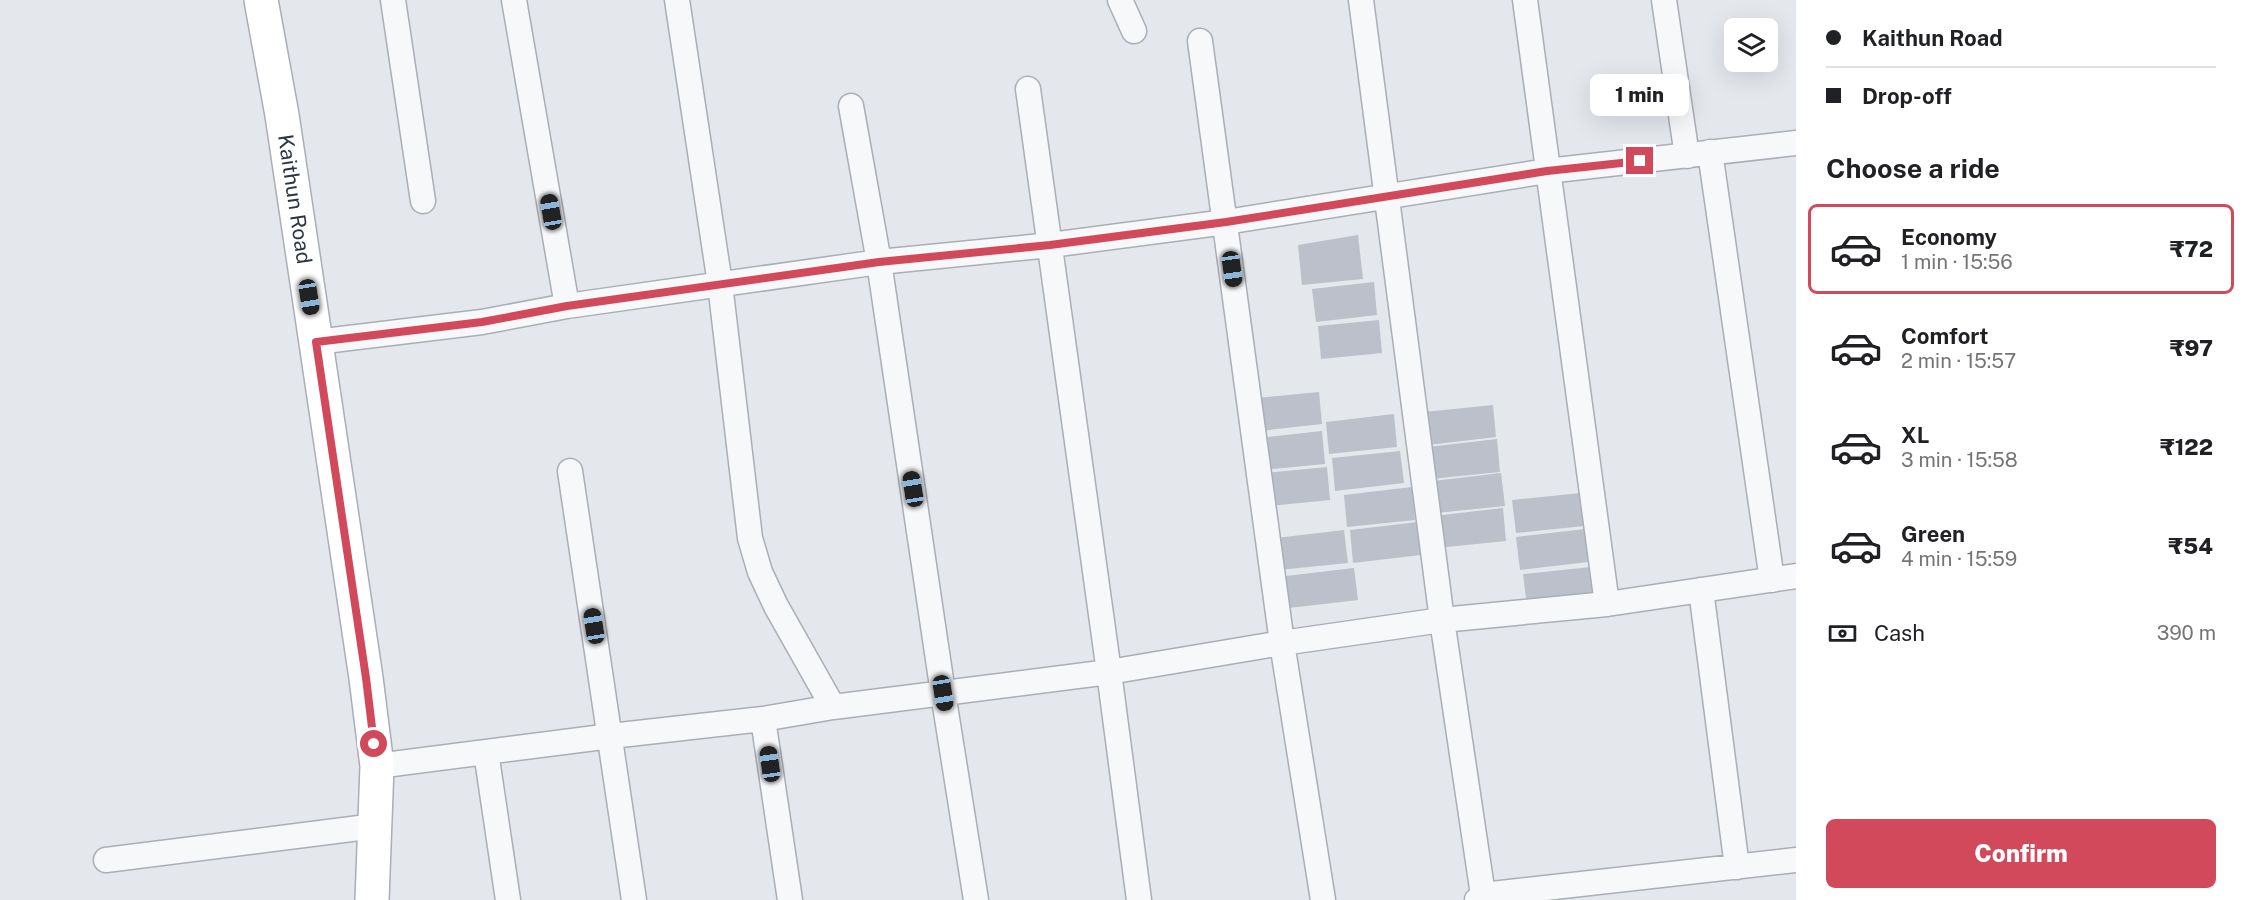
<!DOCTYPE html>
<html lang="en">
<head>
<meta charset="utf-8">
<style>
	body { margin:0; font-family:"Public Sans",sans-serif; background:#f2f2f2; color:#202124; height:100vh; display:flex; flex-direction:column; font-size:22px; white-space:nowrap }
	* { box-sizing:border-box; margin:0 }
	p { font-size:20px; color:#757577 }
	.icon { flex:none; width:33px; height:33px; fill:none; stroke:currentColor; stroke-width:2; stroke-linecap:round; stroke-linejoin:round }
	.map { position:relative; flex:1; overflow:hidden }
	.panel { display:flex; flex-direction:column; background:#fff; width:450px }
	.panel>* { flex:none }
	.hud { display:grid; align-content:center; height:132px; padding:0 30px; background:#fff }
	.controls { position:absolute; left:1724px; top:18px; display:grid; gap:12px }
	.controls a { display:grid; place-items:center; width:54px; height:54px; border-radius:9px; background:#fff; box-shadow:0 6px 24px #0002; font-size:30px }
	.end { position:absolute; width:27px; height:27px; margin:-14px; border:8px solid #d1495b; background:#fff; box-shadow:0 0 0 3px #fff }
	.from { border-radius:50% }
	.bubble { position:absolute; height:42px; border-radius:9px; background:#fff; box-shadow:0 6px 24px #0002; font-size:20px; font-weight:800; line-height:42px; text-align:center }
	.car { position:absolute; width:18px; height:36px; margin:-18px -9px; border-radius:8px; box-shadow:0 0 4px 2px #0007; background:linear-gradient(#222 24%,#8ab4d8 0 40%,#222 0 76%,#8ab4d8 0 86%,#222 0) }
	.hud b { display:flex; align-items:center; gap:21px; height:57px; font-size:22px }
	.hud b+b { border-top:2px solid #e0e0e0 }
	.hud i { width:15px; height:15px; background:#202124 }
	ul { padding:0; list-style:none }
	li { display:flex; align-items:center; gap:18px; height:90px; margin:0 12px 9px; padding:0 18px; border:3px solid transparent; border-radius:9px }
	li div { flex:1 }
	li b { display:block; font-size:22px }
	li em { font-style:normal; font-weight:800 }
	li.current { border-color:#d1495b }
	li>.icon { width:54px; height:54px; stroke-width:1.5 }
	h2 { padding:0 30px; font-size:27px; line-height:72px }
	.pay { display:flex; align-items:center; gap:15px; height:66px; padding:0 30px; font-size:22px }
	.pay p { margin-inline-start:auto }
	.cta { display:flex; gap:12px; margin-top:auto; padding:12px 30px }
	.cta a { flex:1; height:69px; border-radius:9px; background:#d1495b; color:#fff; font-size:24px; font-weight:800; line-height:69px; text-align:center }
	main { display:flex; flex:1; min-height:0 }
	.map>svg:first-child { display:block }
</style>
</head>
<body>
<main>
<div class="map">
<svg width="1796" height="900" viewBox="0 0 1796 900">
	<rect width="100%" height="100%" fill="#e4e7ec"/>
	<path fill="#bbc0ca" d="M1358,235L1363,279L1302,285L1298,245Z
		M1374,282L1377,315L1316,322L1312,289Z
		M1379,320L1382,353L1321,359L1318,326Z
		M1319,392L1322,424L1260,431L1257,398Z
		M1493,405L1496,437L1428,445L1424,412Z
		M1394,414L1397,447L1329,454L1326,422Z
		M1322,431L1325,464L1263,470L1260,438Z
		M1497,439L1500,472L1431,479L1428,447Z
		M1400,451L1404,483L1335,491L1332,458Z
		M1327,467L1330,500L1269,506L1266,473Z
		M1501,473L1505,506L1436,513L1433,481Z
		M1412,487L1415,520L1347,527L1344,495Z
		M1581,493L1584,526L1516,533L1512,500Z
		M1503,508L1506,541L1437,548L1434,516Z
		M1418,522L1421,555L1353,563L1350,530Z
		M1585,529L1588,562L1520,570L1516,537Z
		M1344,530L1348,563L1279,570L1276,538Z
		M1591,567L1595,599L1527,607L1523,574Z
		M1354,568L1358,600L1289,608L1286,576Z"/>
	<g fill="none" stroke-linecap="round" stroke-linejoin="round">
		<defs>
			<path id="street" d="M393,0L423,201
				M514,0L567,306
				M677,0L720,284L750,538L760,572L776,606L833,707
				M1120,0L1134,31
				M1361,0L1442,620L1483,895
				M1525,0L1607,604
				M1664,0L1687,156
				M1200,41L1282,643L1323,900
				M1028,89L1109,672L1139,900
				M851,106L879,262L943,693L976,900
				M1710,152L1772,580
				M316,342L482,322L567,306L879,262L1051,245L1226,222L1547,171L1796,143
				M570,471L634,900
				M1701,590L1737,867
				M763,719L790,900
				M486,752L508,900
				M377,766L611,736L763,719L833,707L1109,672L1282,643L1442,620L1607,604L1796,576
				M106,860L375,826
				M1477,900L1483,895L1796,860"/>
			<g id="secondary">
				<path id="s1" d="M261,0L282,115L366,678L377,766L372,900"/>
			</g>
		</defs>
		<use href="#street" stroke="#a9aeb7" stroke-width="27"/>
		<use href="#secondary" stroke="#a9aeb7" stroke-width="36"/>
		<use href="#street" stroke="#f7f8fa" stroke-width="24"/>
		<use href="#secondary" stroke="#fff" stroke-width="33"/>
	</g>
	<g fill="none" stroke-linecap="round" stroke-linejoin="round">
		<path stroke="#d1495b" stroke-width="8" d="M374,744L366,678L316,342L482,322L567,306L879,262L1050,245L1226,222L1547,171L1640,161"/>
	</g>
	<g text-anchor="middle" stroke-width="6" stroke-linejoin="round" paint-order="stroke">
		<g font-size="21" fill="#2b3445" stroke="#f4f6f9">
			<text dy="7" stroke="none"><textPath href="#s1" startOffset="202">Kaithun Road</textPath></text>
		</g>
	</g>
</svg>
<div class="controls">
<a><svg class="icon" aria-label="layers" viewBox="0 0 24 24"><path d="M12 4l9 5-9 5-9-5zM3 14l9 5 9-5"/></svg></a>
</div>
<i class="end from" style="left:374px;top:744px"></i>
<i class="end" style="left:1640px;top:161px"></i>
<div class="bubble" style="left:1590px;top:74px;width:99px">1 min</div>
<i class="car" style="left:551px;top:212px;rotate:350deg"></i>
<i class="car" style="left:1232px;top:269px;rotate:172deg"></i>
<i class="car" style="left:309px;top:297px;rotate:171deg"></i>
<i class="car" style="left:913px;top:489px;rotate:351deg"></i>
<i class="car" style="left:594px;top:626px;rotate:351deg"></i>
<i class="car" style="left:943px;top:693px;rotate:171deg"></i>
<i class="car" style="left:770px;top:764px;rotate:352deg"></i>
</div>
<section class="panel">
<div class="hud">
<b><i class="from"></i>Kaithun Road</b>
<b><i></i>Drop-off</b>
</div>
<h2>Choose a ride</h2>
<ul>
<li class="current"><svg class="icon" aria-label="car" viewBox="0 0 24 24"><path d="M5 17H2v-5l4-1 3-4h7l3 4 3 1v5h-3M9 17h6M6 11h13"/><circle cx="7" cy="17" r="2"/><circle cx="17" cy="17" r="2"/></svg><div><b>Economy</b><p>1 min · 15:56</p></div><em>₹72</em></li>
<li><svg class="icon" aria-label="car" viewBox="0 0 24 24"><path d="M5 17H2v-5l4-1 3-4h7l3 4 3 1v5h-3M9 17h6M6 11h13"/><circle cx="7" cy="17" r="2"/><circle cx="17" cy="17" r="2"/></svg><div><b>Comfort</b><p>2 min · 15:57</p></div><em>₹97</em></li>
<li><svg class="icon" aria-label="car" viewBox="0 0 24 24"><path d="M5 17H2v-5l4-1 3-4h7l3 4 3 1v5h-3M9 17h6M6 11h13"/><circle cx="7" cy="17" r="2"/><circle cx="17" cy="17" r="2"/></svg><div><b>XL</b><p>3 min · 15:58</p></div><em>₹122</em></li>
<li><svg class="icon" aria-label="car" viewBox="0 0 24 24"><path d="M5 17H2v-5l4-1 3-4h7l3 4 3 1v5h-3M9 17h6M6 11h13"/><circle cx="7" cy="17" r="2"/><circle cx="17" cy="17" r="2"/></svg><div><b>Green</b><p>4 min · 15:59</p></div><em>₹54</em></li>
</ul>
<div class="pay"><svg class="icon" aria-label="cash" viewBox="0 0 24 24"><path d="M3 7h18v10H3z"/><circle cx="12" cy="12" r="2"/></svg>Cash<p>390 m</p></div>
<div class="cta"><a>Confirm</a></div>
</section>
</main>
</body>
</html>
